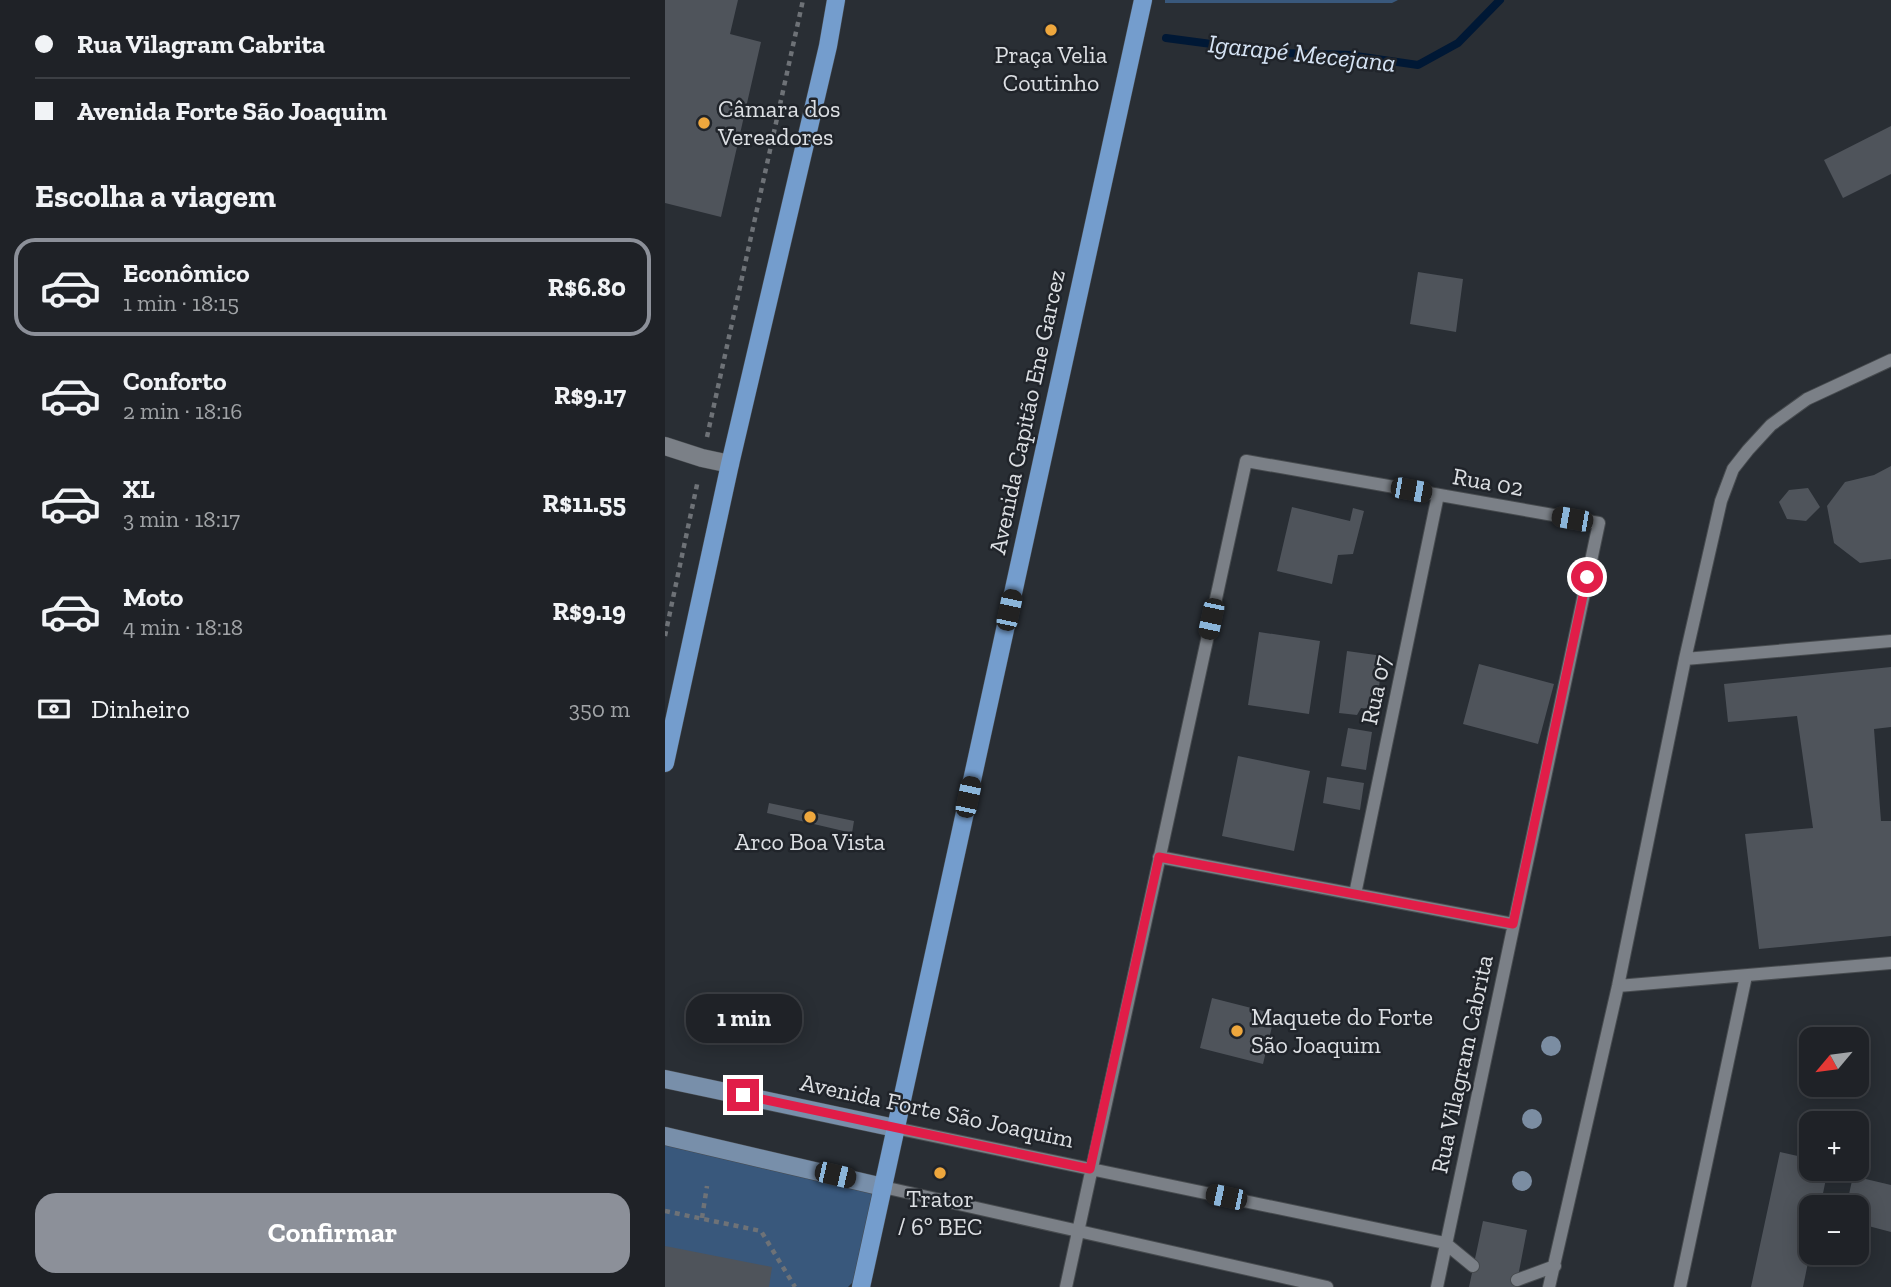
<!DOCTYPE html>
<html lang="pt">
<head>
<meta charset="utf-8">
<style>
	body { margin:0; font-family:"Zilla Slab",serif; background:#2c2f33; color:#f1f3f6; height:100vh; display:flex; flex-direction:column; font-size:26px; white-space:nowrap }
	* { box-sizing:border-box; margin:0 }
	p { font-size:23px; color:#a1a4a7 }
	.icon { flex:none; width:38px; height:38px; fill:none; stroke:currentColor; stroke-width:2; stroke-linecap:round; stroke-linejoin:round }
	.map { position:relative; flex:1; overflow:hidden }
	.sheet { display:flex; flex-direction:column; background:#1f2227; width:665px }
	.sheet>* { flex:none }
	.guide { display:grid; align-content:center; height:154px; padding:0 35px; background:#1f2227 }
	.needle { width:46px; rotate:241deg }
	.fabs { position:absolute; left:1134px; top:1027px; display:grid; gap:14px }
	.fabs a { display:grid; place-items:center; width:70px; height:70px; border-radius:14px; background:#1f2227; box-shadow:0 4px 18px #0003,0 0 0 2px #3c3f44; font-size:35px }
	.end { position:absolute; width:32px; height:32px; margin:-16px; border:9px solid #e11d48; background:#fff; box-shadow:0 0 0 4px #fff }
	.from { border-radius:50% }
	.bubble { position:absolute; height:49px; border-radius:21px; background:#1f2227; box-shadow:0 4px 18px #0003,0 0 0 2px #3c3f44; font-size:23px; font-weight:700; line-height:49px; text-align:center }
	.car { position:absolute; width:21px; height:42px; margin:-21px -10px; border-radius:9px; box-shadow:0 0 5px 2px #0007; background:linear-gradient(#222 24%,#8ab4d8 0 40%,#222 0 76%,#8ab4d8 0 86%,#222 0) }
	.guide b { display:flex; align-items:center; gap:24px; height:66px; font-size:26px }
	.guide b+b { border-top:2px solid #3c3f44 }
	.guide i { width:18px; height:18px; background:#f1f3f6 }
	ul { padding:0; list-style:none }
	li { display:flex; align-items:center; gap:21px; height:98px; margin:0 14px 10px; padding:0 21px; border:4px solid transparent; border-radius:21px }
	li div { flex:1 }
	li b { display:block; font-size:26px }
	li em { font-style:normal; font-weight:700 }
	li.active { border-color:#8c9099 }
	li>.icon { width:63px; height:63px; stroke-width:1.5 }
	h2 { padding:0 35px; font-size:32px; line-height:84px }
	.pay { display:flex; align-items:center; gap:18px; height:77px; padding:0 35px; font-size:26px }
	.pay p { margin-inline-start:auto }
	.primary-button { display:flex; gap:14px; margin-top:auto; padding:14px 35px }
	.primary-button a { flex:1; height:80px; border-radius:21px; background:#8c9099; color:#fff; font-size:28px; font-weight:700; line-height:80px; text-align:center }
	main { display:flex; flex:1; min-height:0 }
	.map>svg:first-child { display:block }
</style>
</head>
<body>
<main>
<section class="sheet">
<div class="guide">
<b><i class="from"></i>Rua Vilagram Cabrita</b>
<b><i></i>Avenida Forte São Joaquim</b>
</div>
<h2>Escolha a viagem</h2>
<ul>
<li class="active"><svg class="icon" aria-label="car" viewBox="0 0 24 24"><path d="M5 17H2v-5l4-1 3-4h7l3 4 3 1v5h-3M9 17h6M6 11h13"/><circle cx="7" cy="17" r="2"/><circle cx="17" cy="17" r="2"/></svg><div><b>Econômico</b><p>1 min · 18:15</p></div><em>R$6.80</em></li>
<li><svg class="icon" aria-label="car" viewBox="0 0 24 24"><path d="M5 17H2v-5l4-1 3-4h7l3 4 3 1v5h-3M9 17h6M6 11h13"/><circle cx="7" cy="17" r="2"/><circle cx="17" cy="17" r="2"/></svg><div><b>Conforto</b><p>2 min · 18:16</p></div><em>R$9.17</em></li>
<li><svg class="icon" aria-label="car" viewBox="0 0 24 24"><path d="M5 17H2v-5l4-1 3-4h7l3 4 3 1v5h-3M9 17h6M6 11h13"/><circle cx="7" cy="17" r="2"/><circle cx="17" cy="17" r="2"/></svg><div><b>XL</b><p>3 min · 18:17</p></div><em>R$11.55</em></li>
<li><svg class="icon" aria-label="car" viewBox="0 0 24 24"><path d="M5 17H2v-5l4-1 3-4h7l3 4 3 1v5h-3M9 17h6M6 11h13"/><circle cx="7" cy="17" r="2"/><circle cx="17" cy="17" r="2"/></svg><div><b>Moto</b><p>4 min · 18:18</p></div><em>R$9.19</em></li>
</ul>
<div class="pay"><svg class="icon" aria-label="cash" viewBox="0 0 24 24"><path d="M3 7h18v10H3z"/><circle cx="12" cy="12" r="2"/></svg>Dinheiro<p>350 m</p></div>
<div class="primary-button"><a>Confirmar</a></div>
</section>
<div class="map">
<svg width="1226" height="1287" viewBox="0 0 1226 1287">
	<rect width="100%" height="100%" fill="#292e34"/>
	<path fill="#39587c" d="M500,0H733L727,3H500Z
		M0,1136L218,1187L200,1270L183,1287H0Z"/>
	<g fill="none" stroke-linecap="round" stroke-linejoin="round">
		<path stroke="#001835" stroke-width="8" d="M501,38L615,53L684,55L753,65L793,43L835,0"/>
	</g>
	<path fill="#4f545b" d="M0,0H73L65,34L96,42L56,217L0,203Z
		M1226,126V174L1178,198L1159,160Z
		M753,272L798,279L791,332L745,324Z
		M1226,466V559L1195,563L1169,543L1162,506L1180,482L1209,475Z
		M1143,488L1155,507L1141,521L1122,519L1114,502L1124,490Z
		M627,507L685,521L688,508L699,511L688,554L673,555L667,584L612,571Z
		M594,632L655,641L644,714L583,705Z
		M682,651L718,656L711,710L696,708L692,715L674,713Z
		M814,664L889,684L873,744L798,724Z
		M1226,667V727L1209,729L1216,821H1226V936L1094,949L1080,834L1148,828L1132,716L1063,722L1059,684Z
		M683,728L707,732L701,770L676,766Z
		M573,756L645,771L629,851L557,836Z
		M662,777L699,783L695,810L658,803Z
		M104,803L189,821L187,833L102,813Z
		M547,998L610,1014L598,1064L535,1048Z
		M1115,1152L1146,1159V1169H1163L1155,1208H1146V1248L1138,1287H1086Z
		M1188,1176L1226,1185V1232L1192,1223V1208H1181Z
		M818,1221L862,1230L851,1287H804Z
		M0,1246L107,1267L104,1287H0Z"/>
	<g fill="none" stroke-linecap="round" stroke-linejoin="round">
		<defs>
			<path id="lane" d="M1020,659L1226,641
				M494,857L848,924
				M690,894L773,495
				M953,986L1226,963
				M230,1128L780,1243L808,1266
				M218,1187L662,1287
				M852,1280L890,1266
				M401,1287L581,461L934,523L772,1287
				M884,1287L953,986L1020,659L1056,501L1068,469L1083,450L1106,425L1142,399L1226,360
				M1015,1287L1081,976"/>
			<path id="street" d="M0,446L37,458L65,464"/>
			<path id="secondary" d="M0,1079L230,1128
				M0,1136L218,1187"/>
			<path id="primary" d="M0,763L65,464L163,46L171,0
				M196,1287L478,0"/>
		</defs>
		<use href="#lane" stroke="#474b4f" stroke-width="14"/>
		<use href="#street" stroke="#474b4f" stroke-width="19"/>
		<use href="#secondary" stroke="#474b4f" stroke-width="19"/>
		<use href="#primary" stroke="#474b4f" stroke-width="19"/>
		<path stroke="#6e7277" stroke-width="4.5" stroke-dasharray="5 5" stroke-linecap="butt" d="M42,437L138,0
			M0,636L33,480
			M0,1211L96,1231L130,1287
			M37,1218L42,1186"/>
		<use href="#lane" stroke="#7b8087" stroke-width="12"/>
		<use href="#street" stroke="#7b8087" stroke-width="18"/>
		<use href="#secondary" stroke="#788faa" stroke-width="18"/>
		<use href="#primary" stroke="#749dcd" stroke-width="18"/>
	</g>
	<g fill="#7b8da2">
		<circle cx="886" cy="1046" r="10"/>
		<circle cx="867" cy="1119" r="10"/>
		<circle cx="857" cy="1181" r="10"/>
	</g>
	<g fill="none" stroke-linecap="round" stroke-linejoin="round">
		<path stroke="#e11d48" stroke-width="9" d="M78,1095L425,1169L494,857L848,924L922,577"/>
	</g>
	<g fill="#eea73d" stroke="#20242a" stroke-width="2.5">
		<circle cx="386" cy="30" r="7"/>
		<circle cx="39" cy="123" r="7"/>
		<circle cx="145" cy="817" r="7"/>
		<circle cx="572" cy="1031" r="7"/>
		<circle cx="275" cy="1173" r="7"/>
	</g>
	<g text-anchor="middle" stroke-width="5" stroke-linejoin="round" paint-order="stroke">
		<g font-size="24" fill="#dde0e4" stroke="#20242a">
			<text x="386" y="63">Praça Velia<tspan x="386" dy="28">Coutinho</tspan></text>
			<text x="53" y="117" text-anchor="start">Câmara dos<tspan x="53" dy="28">Vereadores</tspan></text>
			<text x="145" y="850">Arco Boa Vista</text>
			<text x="586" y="1025" text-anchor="start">Maquete do Forte<tspan x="586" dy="28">São Joaquim</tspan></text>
			<text x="275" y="1207">Trator<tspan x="275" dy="28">/ 6º BEC</tspan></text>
		</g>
		<g font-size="24" fill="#dde0e4" stroke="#20242a">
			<text transform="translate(362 412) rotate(-78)" y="8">Avenida Capitão Ene Garcez</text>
			<text transform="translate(823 482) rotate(10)" y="8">Rua 02</text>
			<text transform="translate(711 690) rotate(-78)" y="8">Rua 07</text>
			<text transform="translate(797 1064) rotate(-78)" y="8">Rua Vilagram Cabrita</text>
			<text transform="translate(272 1111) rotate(12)" y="8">Avenida Forte São Joaquim</text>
		</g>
		<g font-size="26" font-style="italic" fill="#d5e3f4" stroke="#20242a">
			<text transform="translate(637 53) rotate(6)" y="9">Igarapé Mecejana</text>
		</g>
	</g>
</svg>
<div class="fabs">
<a><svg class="needle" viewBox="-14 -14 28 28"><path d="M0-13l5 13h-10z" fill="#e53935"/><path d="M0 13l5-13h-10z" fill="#a1a4a7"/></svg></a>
<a>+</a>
<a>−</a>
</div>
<i class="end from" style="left:922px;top:577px"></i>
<i class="end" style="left:78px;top:1095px"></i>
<div class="bubble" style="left:21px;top:994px;width:116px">1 min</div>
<i class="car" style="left:746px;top:490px;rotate:100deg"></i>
<i class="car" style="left:907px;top:519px;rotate:280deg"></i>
<i class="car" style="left:344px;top:610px;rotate:12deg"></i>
<i class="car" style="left:546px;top:619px;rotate:192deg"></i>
<i class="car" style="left:303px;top:797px;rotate:12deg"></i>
<i class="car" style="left:170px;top:1175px;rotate:103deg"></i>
<i class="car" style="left:561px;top:1197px;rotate:282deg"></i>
</div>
</main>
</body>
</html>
